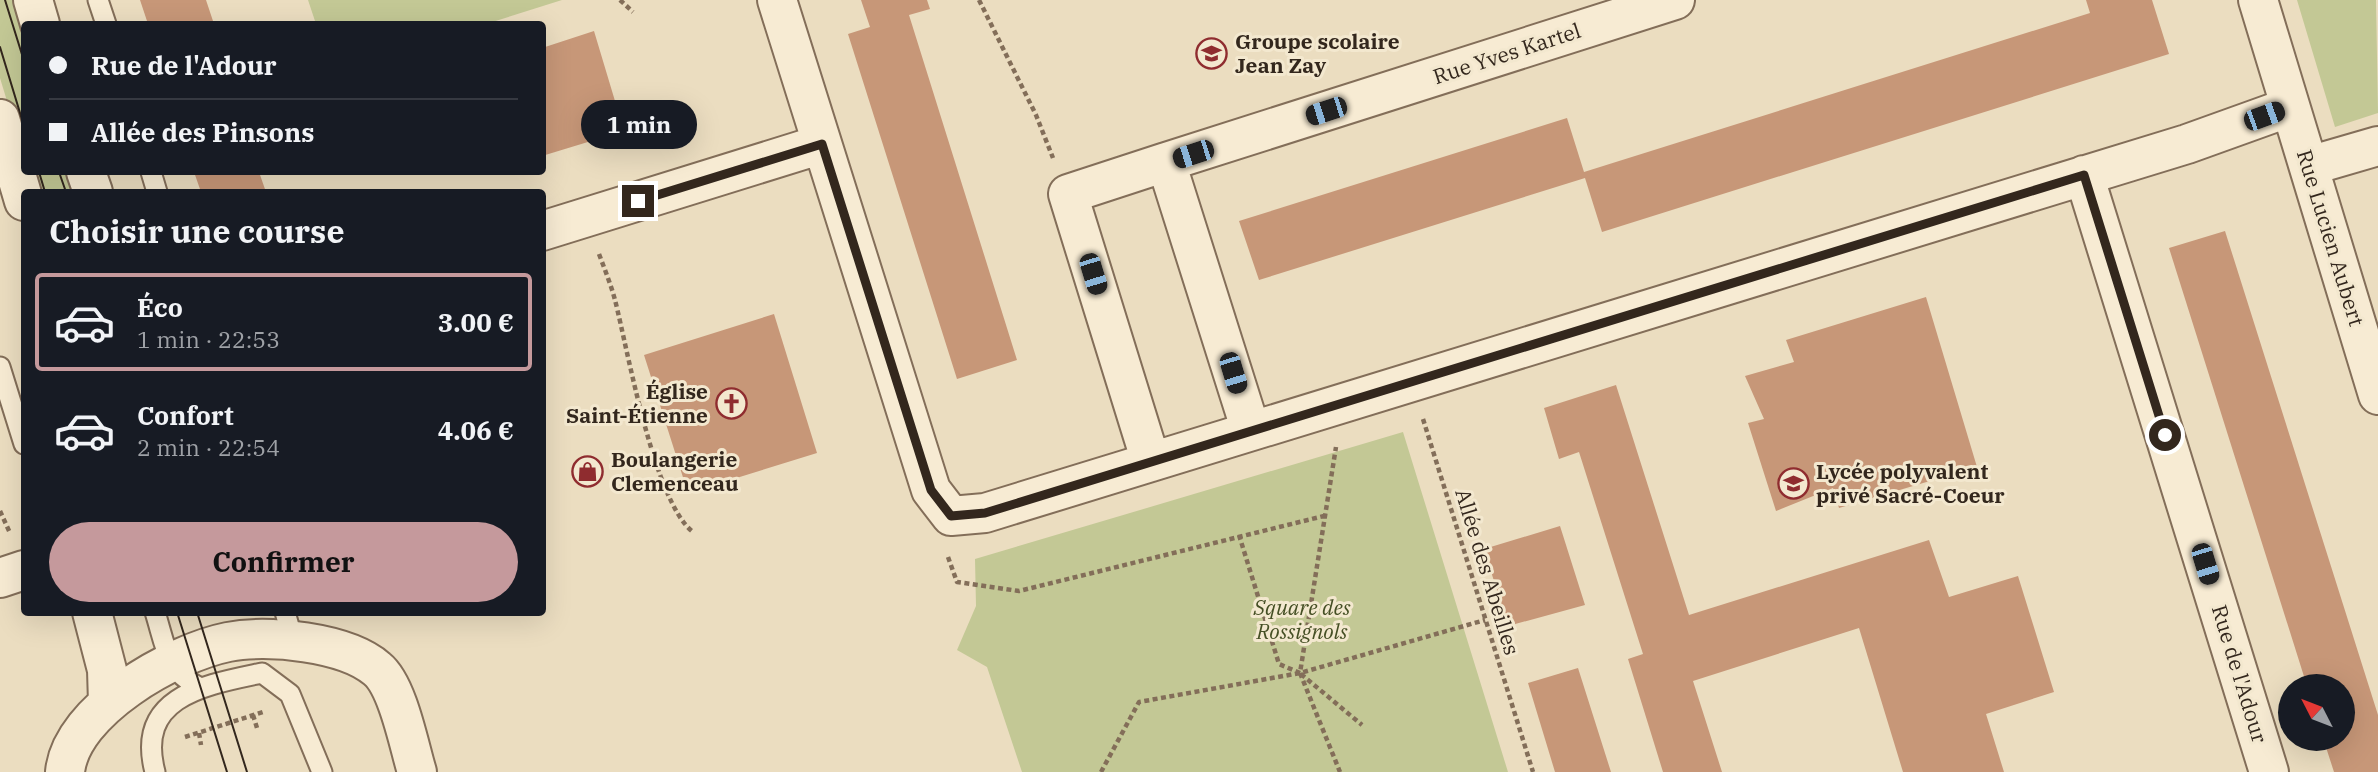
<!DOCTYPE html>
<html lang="fr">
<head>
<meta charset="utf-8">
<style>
	body { margin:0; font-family:"IBM Plex Serif",serif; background:#242831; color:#f1f3f6; height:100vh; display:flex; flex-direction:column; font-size:26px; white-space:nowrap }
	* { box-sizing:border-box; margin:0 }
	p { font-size:23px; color:#9ea1a6 }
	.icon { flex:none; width:38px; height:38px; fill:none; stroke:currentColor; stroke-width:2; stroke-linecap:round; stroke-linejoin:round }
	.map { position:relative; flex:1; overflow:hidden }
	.details { position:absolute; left:21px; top:189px; width:525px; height:427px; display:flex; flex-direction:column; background:#171b24; border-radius:7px; box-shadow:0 7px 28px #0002 }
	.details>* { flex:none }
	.top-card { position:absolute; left:21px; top:21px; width:525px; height:154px; border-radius:7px; box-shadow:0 7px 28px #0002; display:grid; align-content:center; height:154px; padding:0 28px; background:#171b24 }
	.needle { width:46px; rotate:312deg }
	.buttons { position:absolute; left:2278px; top:674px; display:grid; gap:14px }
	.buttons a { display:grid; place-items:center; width:77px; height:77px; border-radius:50%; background:#171b24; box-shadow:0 7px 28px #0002; font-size:35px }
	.end { position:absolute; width:32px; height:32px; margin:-16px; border:9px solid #33271d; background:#fff; box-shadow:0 0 0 4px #fff }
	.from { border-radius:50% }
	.bubble { position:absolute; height:49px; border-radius:24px; background:#171b24; box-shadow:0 7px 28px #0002; font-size:23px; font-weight:700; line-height:49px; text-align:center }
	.car { position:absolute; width:21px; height:42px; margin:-21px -10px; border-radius:9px; box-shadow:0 0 5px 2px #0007; background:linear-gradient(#222 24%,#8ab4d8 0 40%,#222 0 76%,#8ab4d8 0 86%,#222 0) }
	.top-card b { display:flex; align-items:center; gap:24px; height:66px; font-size:26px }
	.top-card b+b { border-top:2px solid #363941 }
	.top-card i { width:18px; height:18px; background:#f1f3f6 }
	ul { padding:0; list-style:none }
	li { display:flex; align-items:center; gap:21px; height:98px; margin:0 14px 10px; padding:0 14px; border:4px solid transparent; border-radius:7px }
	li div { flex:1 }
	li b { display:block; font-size:26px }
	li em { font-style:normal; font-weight:700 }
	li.current { border-color:#c5999c }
	li>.icon { width:63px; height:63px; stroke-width:1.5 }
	h2 { padding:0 28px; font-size:32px; line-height:84px }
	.cta { display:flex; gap:14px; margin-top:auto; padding:14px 28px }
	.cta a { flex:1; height:80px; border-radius:42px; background:#c5999c; color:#111; font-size:28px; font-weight:700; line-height:80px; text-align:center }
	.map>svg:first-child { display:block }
</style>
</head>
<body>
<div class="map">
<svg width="2378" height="772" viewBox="0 0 2378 772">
	<rect width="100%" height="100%" fill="#ebddc0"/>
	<path fill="#c3c895" d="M0,0H18L24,24V157L0,78Z
		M308,0H562L486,24H316Z
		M2297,0H2376L2378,113L2335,127Z
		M29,172H71L77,192H36Z
		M1403,432L1508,772H1022L987,667L957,650L976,606L975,559Z"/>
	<path fill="#c79778" d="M140,0H206L214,24H148Z
		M861,0H927L930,9L909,15L1017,360L957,379L848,34L870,27Z
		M2086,0H2152L2169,54L1602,232L1585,178L1259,280L1239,221L1567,118L1584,172L2090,13Z
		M594,31L624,131L542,156V48Z
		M194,172H259L266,192H201Z
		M2225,231L2378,715V772H2334L2323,738H2343V686H2307L2169,248Z
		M1926,297L1977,467L1839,508L1833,488L1776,511L1748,423L1764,419L1745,376L1794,362L1786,340Z
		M774,314L817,453L688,493L644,355Z
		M1616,385L1689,615L1929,540L1949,597L2018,576L2054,692L1986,714L2004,772H1903L1859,628L1693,681L1722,772H1663L1628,659L1643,654L1579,452L1559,459L1544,408Z
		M1560,526L1585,605L1508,626L1484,549Z
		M1578,668L1611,772H1555L1528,683Z"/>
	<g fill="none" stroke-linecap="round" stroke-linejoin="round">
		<defs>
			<path id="service" d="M98,0L106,24
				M151,172L157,192
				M0,367L24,444
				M155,612C166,647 166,670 200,688
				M285,612L293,640
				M155,772C135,696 205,685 262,673L290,694L322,772"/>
			<path id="minor" d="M777,0L931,490L951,516L985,513L2187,144L2290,107
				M2258,0L2378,395
				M2309,166L2378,146
				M2084,175L2269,772
				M542,231L822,144
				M1251,431L1166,162L1675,0
				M1151,462L1068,194L1166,162
				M0,578L24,570"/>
			<path id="tertiary" d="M33,0L40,24
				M0,119L24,201
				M86,172L93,192
				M92,612L107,670L108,703
				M65,772C71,710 173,653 228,642C267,634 346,642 377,669C398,686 409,746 417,772"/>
		</defs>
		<use href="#service" stroke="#836e59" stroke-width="23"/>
		<use href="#minor" stroke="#836e59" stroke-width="42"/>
		<use href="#tertiary" stroke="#836e59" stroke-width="42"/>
		<path stroke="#836e59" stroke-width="4.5" stroke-dasharray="5 3.5" stroke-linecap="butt" d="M620,0L633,12
			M979,0L1036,115L1053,158
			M599,254C605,270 611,285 615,300C628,351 654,502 693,532
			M1423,419L1533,772
			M0,511L10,533
			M1239,535L1279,664L1300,673L1336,447
			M948,557L957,582L1019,591L1328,515
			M1300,673L1340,772
			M1301,674L1362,725
			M253,715L257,728
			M199,733L201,745
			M185,737L263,712
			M1101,772L1139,702L1300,673L1485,620"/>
		<use href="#service" stroke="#f7ebd3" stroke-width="19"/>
		<use href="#minor" stroke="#f7ebd3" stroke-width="38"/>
		<use href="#tertiary" stroke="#f7ebd3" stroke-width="38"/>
		<path stroke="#33271d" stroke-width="2" d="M5,0L24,61
			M0,47L24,126
			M39,172L45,192
			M59,172L66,192
			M177,612L227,772
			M197,612L247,772"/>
	</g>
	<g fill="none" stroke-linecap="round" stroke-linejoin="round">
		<path stroke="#33271d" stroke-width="9" d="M638,201L822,144L931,490L951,516L985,513L2084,175L2165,435"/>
	</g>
	<defs>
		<symbol id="school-ring" viewBox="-11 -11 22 22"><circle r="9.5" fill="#f3e8cf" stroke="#8f2c2f" stroke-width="1.5"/><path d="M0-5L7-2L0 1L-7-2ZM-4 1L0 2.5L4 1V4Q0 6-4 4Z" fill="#8f2c2f"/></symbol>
		<symbol id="church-ring" viewBox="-11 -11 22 22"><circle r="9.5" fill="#f3e8cf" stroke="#8f2c2f" stroke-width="1.5"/><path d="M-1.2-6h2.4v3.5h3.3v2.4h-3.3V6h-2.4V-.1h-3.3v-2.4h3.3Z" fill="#8f2c2f"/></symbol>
		<symbol id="shop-ring" viewBox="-11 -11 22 22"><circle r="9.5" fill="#f3e8cf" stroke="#8f2c2f" stroke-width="1.5"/><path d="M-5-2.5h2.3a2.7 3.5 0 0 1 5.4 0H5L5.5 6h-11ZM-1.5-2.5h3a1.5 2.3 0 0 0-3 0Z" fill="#8f2c2f"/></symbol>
	</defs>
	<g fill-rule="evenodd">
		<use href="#school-ring" x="1194" y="36" width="35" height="35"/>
		<use href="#church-ring" x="714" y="386" width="35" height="35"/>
		<use href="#shop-ring" x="570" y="454" width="35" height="35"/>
		<use href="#school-ring" x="1776" y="466" width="35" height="35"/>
	</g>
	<g text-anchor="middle" stroke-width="6" stroke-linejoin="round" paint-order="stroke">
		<g font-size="21" font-weight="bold" fill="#33271d" stroke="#f3e8cf" text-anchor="start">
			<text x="1235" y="49">Groupe scolaire<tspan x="1235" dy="24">Jean Zay</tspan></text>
			<text x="708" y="399" text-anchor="end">Église<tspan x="708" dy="24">Saint-Étienne</tspan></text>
			<text x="611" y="467">Boulangerie<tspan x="611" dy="24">Clemenceau</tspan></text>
			<text x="1816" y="479">Lycée polyvalent<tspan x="1816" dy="24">privé Sacré-Coeur</tspan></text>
		</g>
		<g font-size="21" fill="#33271d" stroke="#f3e8cf">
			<text transform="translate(1507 54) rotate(-18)" y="7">Rue Yves Kartel</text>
			<text transform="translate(2330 238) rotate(73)" y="7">Rue Lucien Aubert</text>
			<text transform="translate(1487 572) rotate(73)" y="7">Allée des Abeilles</text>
			<text transform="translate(2239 674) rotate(73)" y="7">Rue de l'Adour</text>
		</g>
		<g font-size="21" font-style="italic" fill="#454f24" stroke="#f3e8cf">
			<text x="1302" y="615">Square des<tspan x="1302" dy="24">Rossignols</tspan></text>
		</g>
	</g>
</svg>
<div class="buttons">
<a><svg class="needle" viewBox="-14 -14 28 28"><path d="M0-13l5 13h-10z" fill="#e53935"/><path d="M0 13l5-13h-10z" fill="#9ea1a6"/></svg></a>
</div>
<i class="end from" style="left:2165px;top:435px"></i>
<i class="end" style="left:638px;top:201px"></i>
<div class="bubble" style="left:581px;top:100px;width:116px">1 min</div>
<i class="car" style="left:1326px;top:111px;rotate:252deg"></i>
<i class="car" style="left:2264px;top:116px;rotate:70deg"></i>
<i class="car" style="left:1193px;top:154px;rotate:252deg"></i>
<i class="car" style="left:1093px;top:274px;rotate:163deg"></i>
<i class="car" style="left:1233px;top:373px;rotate:163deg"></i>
<i class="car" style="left:2205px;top:564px;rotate:163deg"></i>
<div class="top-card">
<b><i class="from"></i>Rue de l'Adour</b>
<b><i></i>Allée des Pinsons</b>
</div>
<section class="details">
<h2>Choisir une course</h2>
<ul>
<li class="current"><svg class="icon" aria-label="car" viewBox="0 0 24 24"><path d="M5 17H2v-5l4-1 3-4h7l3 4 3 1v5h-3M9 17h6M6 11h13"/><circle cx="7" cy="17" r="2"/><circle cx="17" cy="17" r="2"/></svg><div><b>Éco</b><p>1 min · 22:53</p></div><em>3.00 €</em></li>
<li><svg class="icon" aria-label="car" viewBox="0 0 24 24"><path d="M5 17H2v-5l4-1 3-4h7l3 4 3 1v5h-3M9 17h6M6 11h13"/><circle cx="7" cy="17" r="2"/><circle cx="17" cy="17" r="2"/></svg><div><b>Confort</b><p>2 min · 22:54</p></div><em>4.06 €</em></li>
</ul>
<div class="cta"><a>Confirmer</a></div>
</section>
</div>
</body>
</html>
